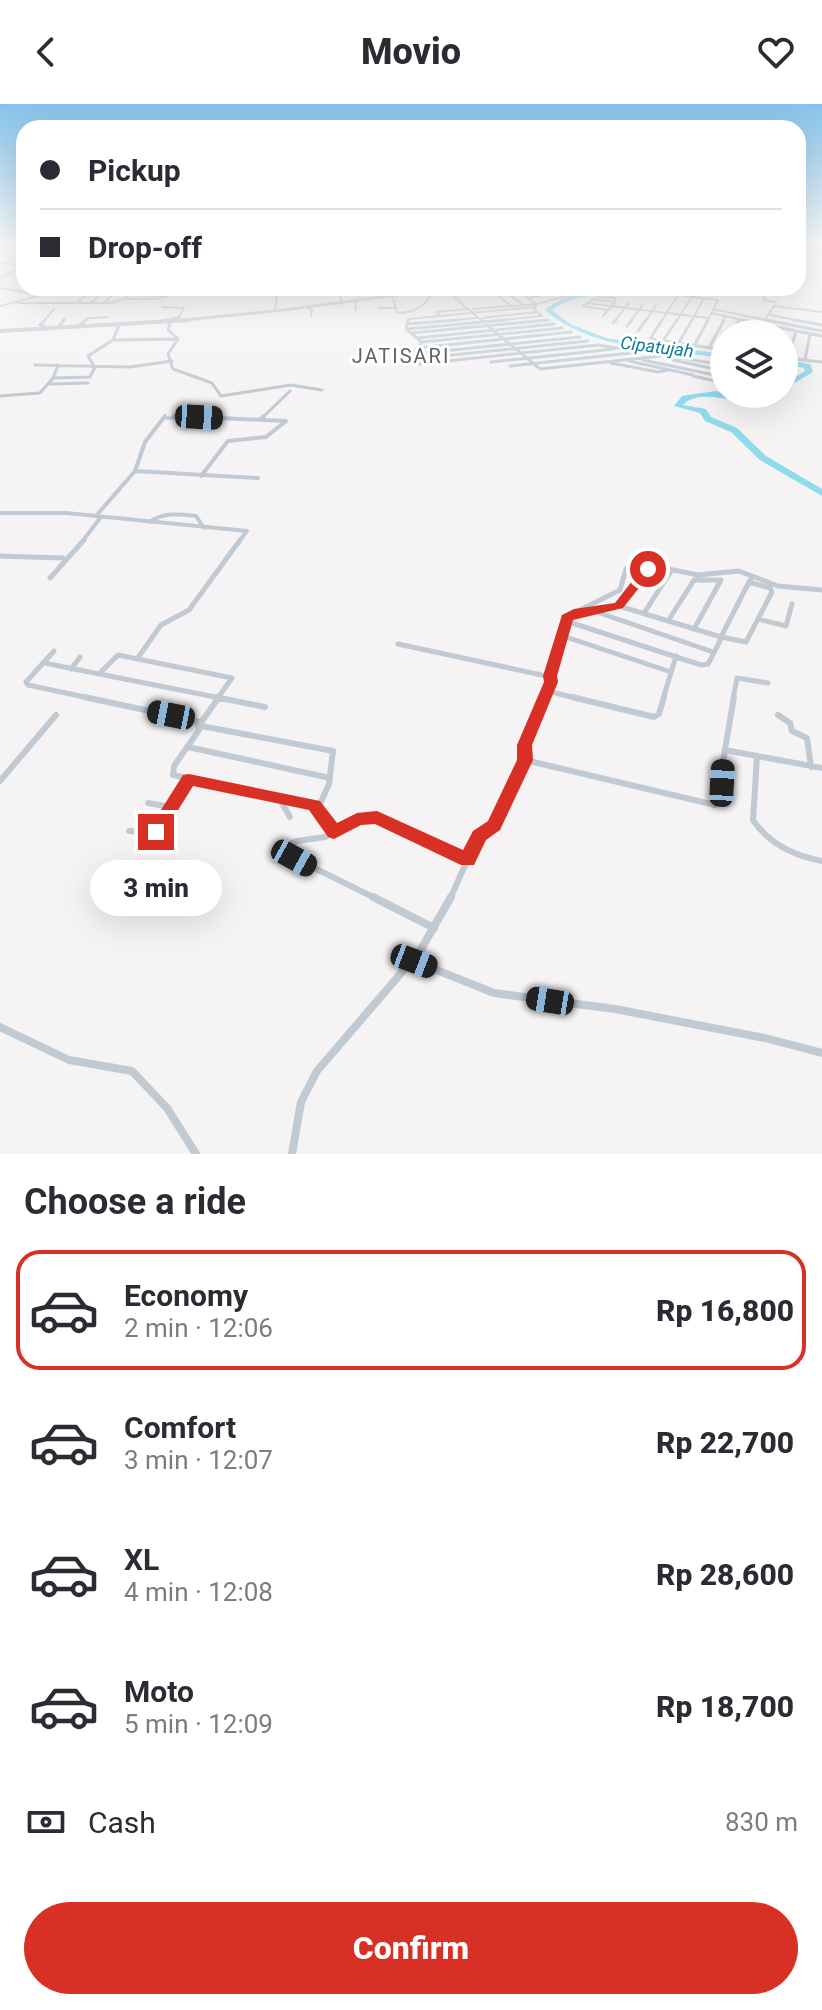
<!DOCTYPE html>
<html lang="en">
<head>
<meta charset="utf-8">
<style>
	body { margin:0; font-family:Roboto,sans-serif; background:#f7f7f7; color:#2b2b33; height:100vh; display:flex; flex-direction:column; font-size:30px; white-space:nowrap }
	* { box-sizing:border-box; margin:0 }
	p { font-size:26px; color:#7c7c81 }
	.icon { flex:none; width:44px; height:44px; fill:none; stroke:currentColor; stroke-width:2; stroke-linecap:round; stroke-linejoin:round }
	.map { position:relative; height:1050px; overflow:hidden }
	.drawer { display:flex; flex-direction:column; background:#fff; flex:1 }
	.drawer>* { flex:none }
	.hud { position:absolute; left:16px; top:16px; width:790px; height:176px; border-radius:24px; box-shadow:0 8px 32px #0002; display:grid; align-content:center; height:176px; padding:0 24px; background:#fff }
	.fabs { position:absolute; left:710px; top:216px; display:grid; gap:16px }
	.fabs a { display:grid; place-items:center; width:88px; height:88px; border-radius:50%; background:#fff; box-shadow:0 8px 32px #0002; font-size:40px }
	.end { position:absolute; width:36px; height:36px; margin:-18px; border:10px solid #d93025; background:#fff; box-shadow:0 0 0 4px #fff }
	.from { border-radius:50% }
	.bubble { position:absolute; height:56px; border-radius:28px; background:#fff; box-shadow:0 8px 32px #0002; font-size:26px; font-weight:800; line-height:56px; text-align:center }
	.car { position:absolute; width:24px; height:48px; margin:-24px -12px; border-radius:10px; box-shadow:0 0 6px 2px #0007; background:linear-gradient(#222 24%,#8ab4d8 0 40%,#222 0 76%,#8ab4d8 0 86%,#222 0) }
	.hud b { display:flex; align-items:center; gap:28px; height:76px; font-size:30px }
	.hud b+b { border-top:2px solid #e1e1e2 }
	.hud i { width:20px; height:20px; background:#2b2b33 }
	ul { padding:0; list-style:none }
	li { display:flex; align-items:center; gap:24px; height:120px; margin:0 16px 12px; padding:0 8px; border:4px solid transparent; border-radius:24px }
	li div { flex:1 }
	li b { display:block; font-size:30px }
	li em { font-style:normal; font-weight:800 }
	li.selected { border-color:#d93025 }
	li>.icon { width:72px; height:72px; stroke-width:1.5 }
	h2 { padding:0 24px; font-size:36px; line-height:96px }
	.pay { display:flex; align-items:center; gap:20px; height:88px; padding:0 24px; font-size:30px }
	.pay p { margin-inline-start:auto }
	.button { display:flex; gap:16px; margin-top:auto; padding:16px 24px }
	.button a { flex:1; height:92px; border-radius:48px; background:#d93025; color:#fff; font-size:32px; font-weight:800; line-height:92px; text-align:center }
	header { display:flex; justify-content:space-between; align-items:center; height:104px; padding:0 24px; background:#fff; font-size:36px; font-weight:800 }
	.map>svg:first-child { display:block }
</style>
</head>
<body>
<header><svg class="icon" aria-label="back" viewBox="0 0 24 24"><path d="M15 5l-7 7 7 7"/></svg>Movio<svg class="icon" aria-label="heart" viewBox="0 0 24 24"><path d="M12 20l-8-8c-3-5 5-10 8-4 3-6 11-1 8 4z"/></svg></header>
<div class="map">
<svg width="822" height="1050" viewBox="0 0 822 1050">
	<rect width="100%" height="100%" fill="#f5f3f3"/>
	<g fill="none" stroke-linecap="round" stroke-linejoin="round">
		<path fill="#90daee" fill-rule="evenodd" d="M618,184H643C614,194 578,186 552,206L570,220L606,234L724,250V254C666,246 590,246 545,206C564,189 594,187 618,184Z
			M691,184L723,186L752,184L723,190Z
			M784,256L810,260L813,268L784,285V280L805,267L804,264L784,260Z
			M716,287L724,290H765L761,292C752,293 743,296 734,295C718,295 696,287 683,301L706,305L711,313L737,324L766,352L822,385V392L760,356L731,328L705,317L700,309L674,302L682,292Z"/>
		<path stroke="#c1cad2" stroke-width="2" d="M798,145L822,151
			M0,159L17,161
			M0,173L21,164L17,161L24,158
			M0,184L35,190
			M150,184H291
			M314,184H353
			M501,184L522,200
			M343,185L340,193L343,200
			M132,187L239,189
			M77,189L82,184
			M495,190L510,201
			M765,190L763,196L776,198
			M129,191L163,192
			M454,193L483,218
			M526,193L536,200L535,206L542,212
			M393,194L397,209C414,209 426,202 433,187
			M530,194L575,184
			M124,195H156L177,190
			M592,195L615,198L603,212
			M16,199H111L124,195L134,184
			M77,199L94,184
			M91,199L107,184
			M104,199L119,184
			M355,199L356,206
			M586,199L708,214
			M0,202L68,184
			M582,202L598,193L615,194V198
			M582,202L607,206
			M308,204L312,206L311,212
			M378,204H395
			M473,205L536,200L597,184
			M713,205L775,218
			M275,206L277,191
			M711,209L752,218
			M771,211L805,218
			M440,212L436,208L468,205
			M482,214L537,208
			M766,214L774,202L822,208
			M162,217L179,213L184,204L163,203
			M43,218L54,205
			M62,218L65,214
			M84,218L88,214L108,213
			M407,218L408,215L535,203
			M435,218L477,214
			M484,218L542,212
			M531,218L548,216
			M614,218L629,199
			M630,218L643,200
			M645,218L656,201
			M661,218L678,191L718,196L707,218
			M676,218L692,193
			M691,218L704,194
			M723,218L725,213"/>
		<path stroke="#c1cad2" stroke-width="3" d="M45,216L40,221L47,224
			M171,216L168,226L178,235L168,250L173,265L212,279L221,292L291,281L322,286
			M408,216L406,225L422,238L412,253L419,260L598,241L724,261
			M481,216L540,265L661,252
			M662,216L650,235L724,246
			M743,216L822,232
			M766,216L822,227
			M794,216L822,221
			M162,217L168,216
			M613,219L616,216
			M407,220L458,216
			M627,222L632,216
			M78,223L86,216
			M57,224L64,216
			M407,225L505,216
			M638,227L646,216
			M411,229L548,216
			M732,230L739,216
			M747,230L752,218
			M417,234L554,220
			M113,236L177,235
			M422,238L562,224
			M662,238L677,216
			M678,240L692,216
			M694,242L708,216
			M418,244L571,228
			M709,244L724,216
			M413,250L580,233
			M784,254L822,258
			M788,254L796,227
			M414,255L588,237
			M643,256L724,273
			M673,256L724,267
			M805,256L810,230
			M629,257L693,271
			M491,258L614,245
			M611,259L658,268L668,266
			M35,261L130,263L172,257
			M94,262L88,252L113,236L119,221
			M510,262L640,248
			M784,269L788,266
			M693,272L724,279
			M53,274L90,273L95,263
			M49,280L88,279
			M0,292L40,289L53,274L58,261
			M163,314H222
			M262,314L290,287"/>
		<path stroke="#c1cad2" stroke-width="4" d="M174,312L286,317L266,333L228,337L201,372
			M261,315L264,312
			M135,367L258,374
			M0,409H66L247,427
			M96,412L135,367L145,338L165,312
			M149,418C164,408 179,410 196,412L204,424
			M82,438L100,414
			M239,438L246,428"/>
		<path stroke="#c1cad2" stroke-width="5" d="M0,452L63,454
			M50,474L84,436
			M749,478L770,484L772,488L746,538L721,533Z
			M749,478L751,475
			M594,507L713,548
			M582,508L619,502L646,466L670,469L644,509
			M758,515L786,522L792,500
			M566,517L701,561L708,560L720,537L721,533L619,502
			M668,517L694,476H721L694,525
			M563,532L671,568
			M398,540L551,573L542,595
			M54,547L26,578L28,581L94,595
			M137,555L161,521L189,506L240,436
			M44,559L225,595
			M71,565L80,553
			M99,570L118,551L232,574L217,595
			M550,572L568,512L620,486L626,465L631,461L644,460L698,471L739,467L778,482L822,486
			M547,587L580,595
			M663,595L676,552
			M733,595L737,574L768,579"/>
		<path stroke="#c1cad2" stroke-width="6" d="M84,593L197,617L199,626L174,662L173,671L279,694L290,713
			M215,593L265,603
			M543,593L524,641L525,656L715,701L721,696L722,663L734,593
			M572,593L654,613L659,610L664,593
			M778,611L790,619L792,627L807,634L811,663
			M200,620L219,593
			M201,622L333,647L329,680L320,700L314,701
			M188,643L330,674
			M725,646L822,664
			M757,652L753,716C769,740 794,752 822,757
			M0,677L56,611
			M279,694L314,701L334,729
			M148,699L171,703
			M129,727L156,728L189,675
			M377,795L294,754L287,747L288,741L297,737L325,733L354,718L373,713L468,756
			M450,795L477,734L494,722L525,656"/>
		<path stroke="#c1cad2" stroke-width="8" d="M373,793L434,824
			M414,857L494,889L615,905L765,934L822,949
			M0,923L69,956L132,967L167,1004L196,1050
			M292,1050L301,998L317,967L420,847L451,793"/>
		<path stroke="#c1cbd6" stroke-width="3" d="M165,218L283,206L451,184"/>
		<path stroke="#c1cbd6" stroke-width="4" d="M0,227L189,216"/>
	</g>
	<linearGradient id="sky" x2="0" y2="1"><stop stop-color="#85c3ea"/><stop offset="0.49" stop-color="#fafafa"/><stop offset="1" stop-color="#fafafa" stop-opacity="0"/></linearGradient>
	<rect width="822" height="288" fill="url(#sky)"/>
	<path fill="#d93025" d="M648,462L654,465L623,504L573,516L557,572L558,578L532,641L533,656L500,726L486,736L474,761H461L375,720L361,721L334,735L328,733L309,706L193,682L162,732L156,734L147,728L183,671L189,670L320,697L337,719L357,709L377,707L463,746L473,727L488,717L517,656V641L544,578L543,572L562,511L574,505L615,499L643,463Z"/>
	<g text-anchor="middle" stroke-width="6" stroke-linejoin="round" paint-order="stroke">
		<g font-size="18" font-style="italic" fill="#0c7c9b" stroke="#fff">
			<text transform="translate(657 243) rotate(7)" y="6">Cipatujah</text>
		</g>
		<g font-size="20" letter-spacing="2" fill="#5f6368" stroke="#fff">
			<text x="401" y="259">JATISARI</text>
		</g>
	</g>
</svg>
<div class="fabs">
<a><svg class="icon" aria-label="layers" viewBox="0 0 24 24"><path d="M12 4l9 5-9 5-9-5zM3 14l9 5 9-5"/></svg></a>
</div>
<i class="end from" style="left:648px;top:465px"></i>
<i class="end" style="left:156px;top:728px"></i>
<div class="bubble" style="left:90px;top:756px;width:132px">3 min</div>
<i class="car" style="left:199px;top:313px;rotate:93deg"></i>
<i class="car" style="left:171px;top:611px;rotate:281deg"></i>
<i class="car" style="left:722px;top:679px;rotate:3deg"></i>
<i class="car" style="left:294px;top:754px;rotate:119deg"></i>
<i class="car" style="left:414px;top:857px;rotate:111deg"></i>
<i class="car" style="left:550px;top:897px;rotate:279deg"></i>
<div class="hud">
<b><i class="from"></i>Pickup</b>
<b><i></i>Drop-off</b>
</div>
</div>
<section class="drawer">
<h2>Choose a ride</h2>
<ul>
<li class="selected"><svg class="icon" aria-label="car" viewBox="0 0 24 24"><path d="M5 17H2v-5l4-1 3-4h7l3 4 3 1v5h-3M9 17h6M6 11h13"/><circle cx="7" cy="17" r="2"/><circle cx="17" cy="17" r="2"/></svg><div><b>Economy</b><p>2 min · 12:06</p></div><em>Rp 16,800</em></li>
<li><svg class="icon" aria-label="car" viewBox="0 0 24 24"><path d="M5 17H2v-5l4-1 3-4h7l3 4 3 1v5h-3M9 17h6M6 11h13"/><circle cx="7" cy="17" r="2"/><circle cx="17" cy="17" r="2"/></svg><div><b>Comfort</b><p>3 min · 12:07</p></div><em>Rp 22,700</em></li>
<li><svg class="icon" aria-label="car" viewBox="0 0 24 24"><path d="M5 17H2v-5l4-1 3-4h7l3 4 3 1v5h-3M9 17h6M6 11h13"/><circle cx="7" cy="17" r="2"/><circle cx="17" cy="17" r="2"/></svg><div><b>XL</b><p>4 min · 12:08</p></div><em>Rp 28,600</em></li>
<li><svg class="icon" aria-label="car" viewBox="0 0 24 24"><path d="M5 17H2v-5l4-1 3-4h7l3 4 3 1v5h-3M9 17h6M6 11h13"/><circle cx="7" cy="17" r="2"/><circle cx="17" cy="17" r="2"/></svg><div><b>Moto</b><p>5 min · 12:09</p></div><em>Rp 18,700</em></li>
</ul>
<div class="pay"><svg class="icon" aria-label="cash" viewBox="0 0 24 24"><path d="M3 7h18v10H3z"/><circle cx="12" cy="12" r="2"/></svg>Cash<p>830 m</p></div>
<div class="button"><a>Confirm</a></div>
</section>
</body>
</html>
